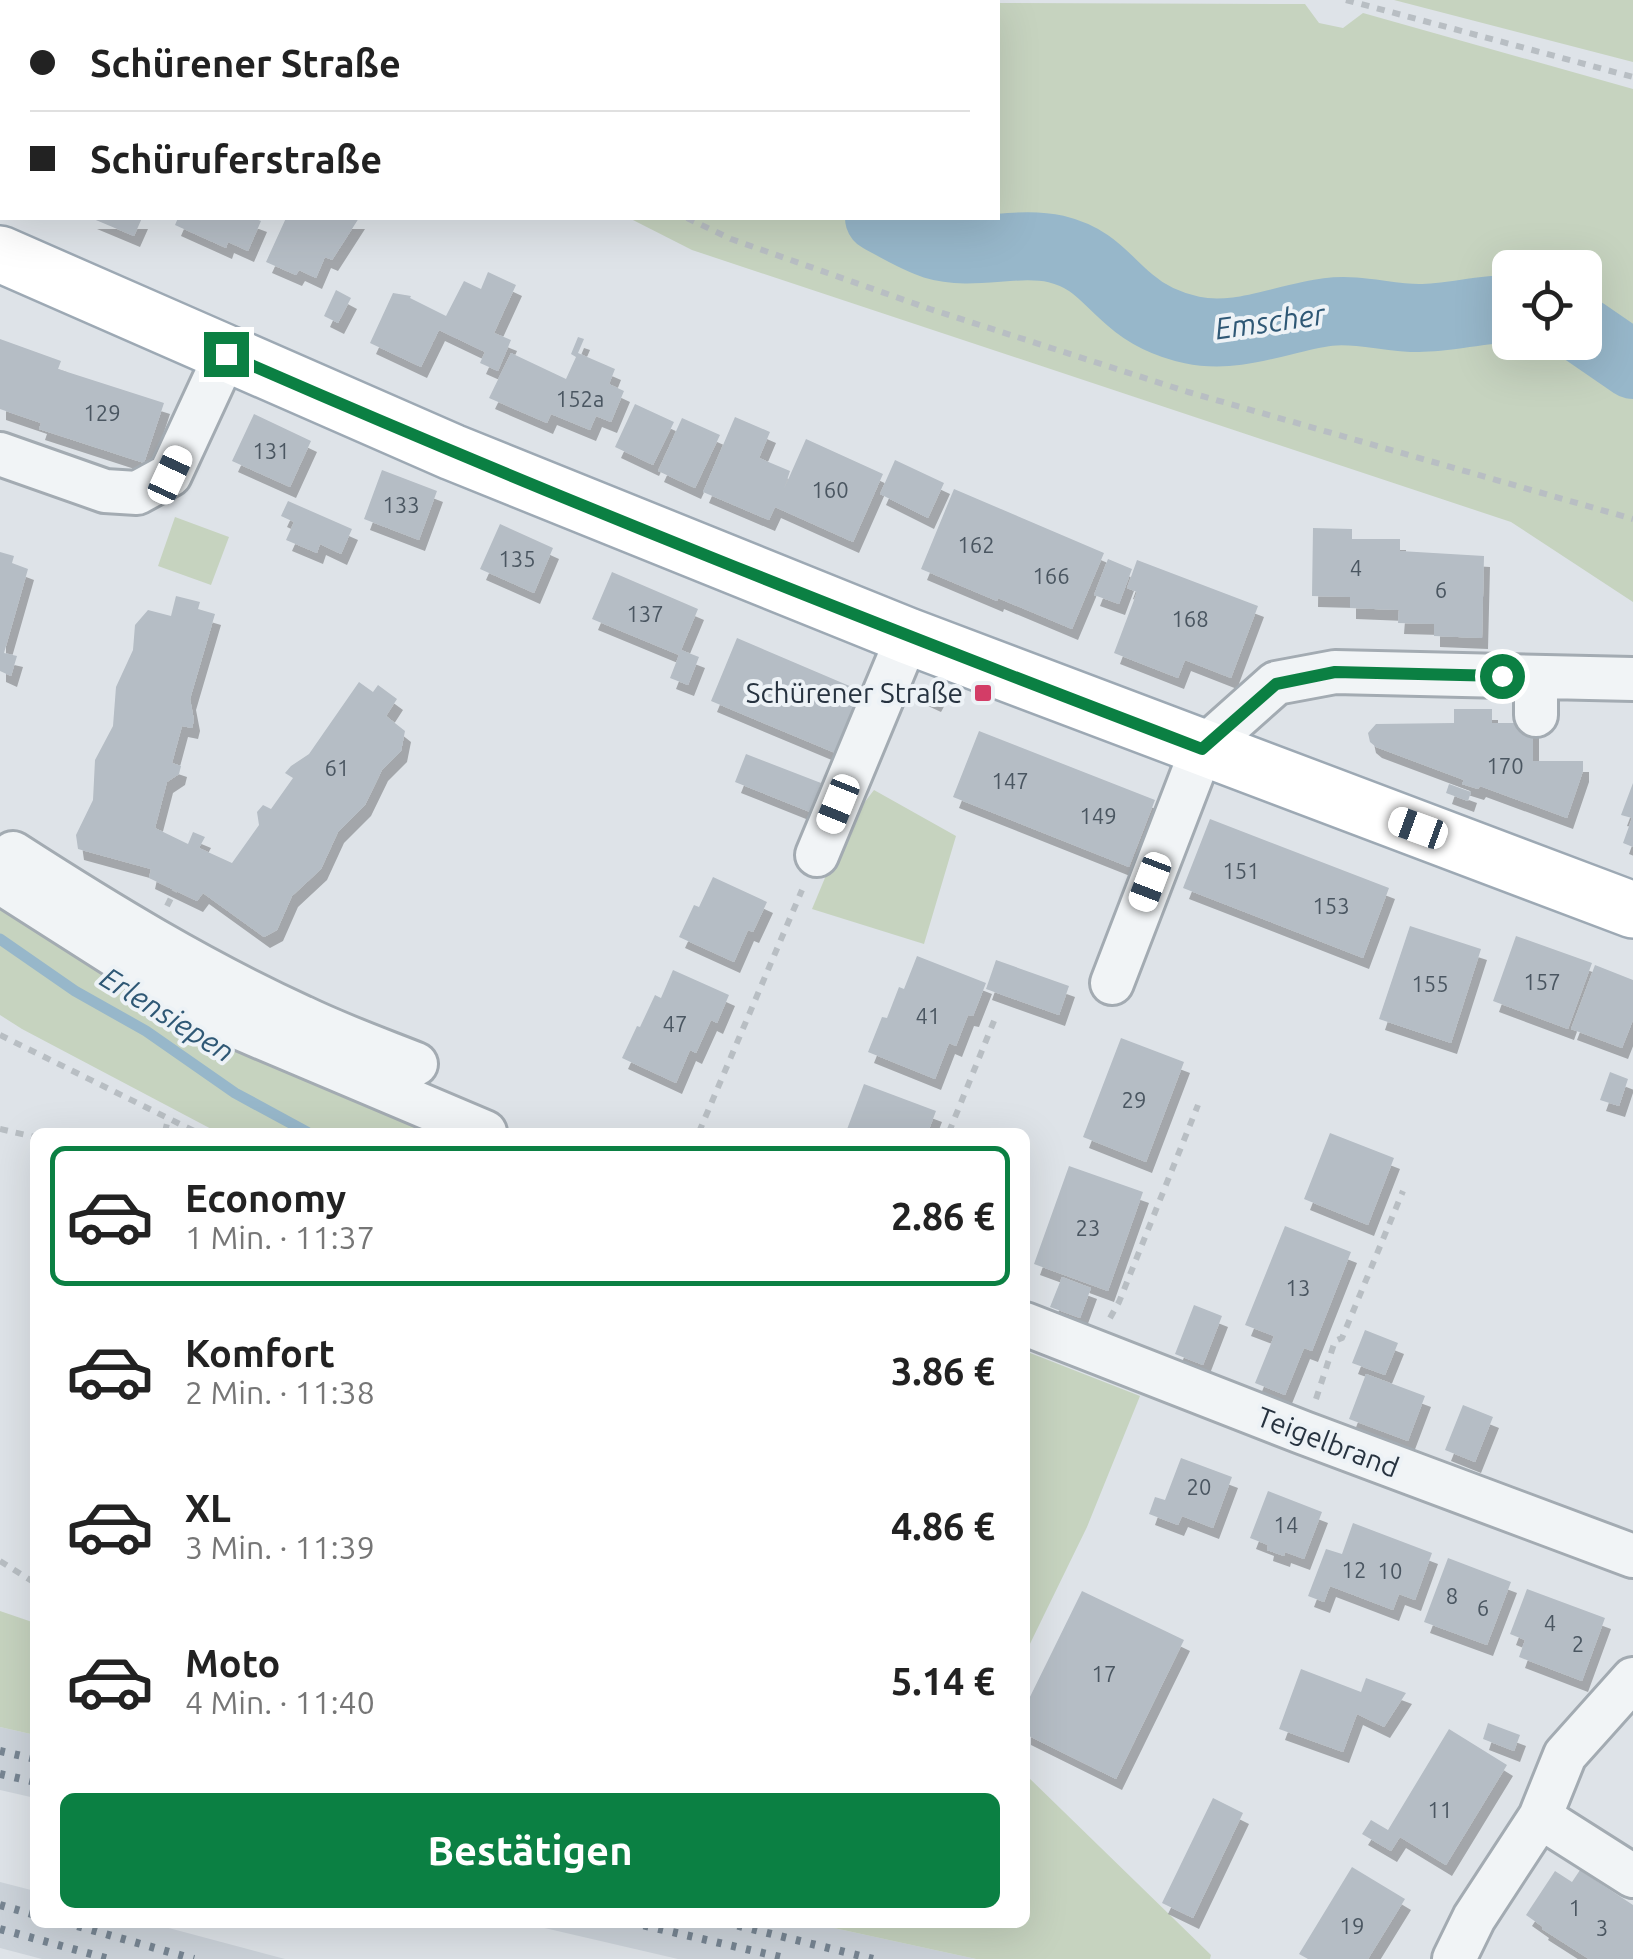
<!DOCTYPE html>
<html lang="de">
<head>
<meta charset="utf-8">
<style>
	body { margin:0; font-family:Ubuntu,sans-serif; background:#f6f6f6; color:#222; height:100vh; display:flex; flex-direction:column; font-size:38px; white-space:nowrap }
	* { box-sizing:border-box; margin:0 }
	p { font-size:32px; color:#767676 }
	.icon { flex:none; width:55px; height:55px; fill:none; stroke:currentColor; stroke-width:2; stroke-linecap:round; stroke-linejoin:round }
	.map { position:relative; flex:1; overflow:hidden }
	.side { position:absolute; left:30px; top:1128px; width:1000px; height:800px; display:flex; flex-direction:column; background:#fff; border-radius:15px; box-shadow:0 10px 40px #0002 }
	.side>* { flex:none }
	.hud { position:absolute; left:0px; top:0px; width:1000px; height:220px; box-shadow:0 10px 40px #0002; display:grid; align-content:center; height:220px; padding:0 30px; background:#fff }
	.fabs { position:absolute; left:1492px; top:250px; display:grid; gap:20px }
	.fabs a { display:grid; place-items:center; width:110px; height:110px; border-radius:15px; background:#fff; box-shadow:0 10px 40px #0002; font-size:50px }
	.end { position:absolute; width:45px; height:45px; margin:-22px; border:12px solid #0b8043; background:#fff; box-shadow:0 0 0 5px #fff }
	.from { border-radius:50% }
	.car { position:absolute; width:30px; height:60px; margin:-30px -15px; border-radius:12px; box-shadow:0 0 8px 2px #0007; background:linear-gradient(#fff 24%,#345 0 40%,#fff 0 76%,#345 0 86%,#fff 0) }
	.hud b { display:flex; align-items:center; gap:35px; height:95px; font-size:38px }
	.hud b+b { border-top:2px solid #e0e0e0 }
	.hud i { width:25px; height:25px; background:#222 }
	ul { padding:18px 0 0; list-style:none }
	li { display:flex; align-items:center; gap:30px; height:140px; margin:0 20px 15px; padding:0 10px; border:5px solid transparent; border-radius:15px }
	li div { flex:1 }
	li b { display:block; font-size:38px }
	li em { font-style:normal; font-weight:700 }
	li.current { border-color:#0b8043 }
	li>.icon { width:90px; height:90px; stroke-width:1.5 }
	.primary-button { display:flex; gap:20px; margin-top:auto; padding:20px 30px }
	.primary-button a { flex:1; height:115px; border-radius:15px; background:#0b8043; color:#fff; font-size:40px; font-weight:700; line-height:115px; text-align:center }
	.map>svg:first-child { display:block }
</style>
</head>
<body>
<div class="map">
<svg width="1633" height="1959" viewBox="0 0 1633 1959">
	<defs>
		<filter id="shadow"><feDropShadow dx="6" dy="11" stdDeviation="0" flood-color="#0004"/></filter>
	</defs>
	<rect width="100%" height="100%" fill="#dee3e8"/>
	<path fill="#ccd3da" d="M0,1727L35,1735V1798L0,1790Z
		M0,1882L35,1891V1922L150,1923L285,1959H42L0,1948Z
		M523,1923H811L976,1959H678Z"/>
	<path fill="#c6d3bf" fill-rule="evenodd" d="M178,0H962L970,2H183Z
		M1394,0H1633V62Z
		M998,3L1305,4L1319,23L1343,28L1363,13L1633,89V602L1511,522L692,250L629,218H998ZM1510,268H1585V342H1510Z
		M175,517L229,537L211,585L158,566Z
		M874,790L956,836L924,944L812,909L847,825Z
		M0,897L467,1132H217L22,1029L0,1015Z
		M1025,1351L1140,1396L1087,1527L1025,1654Z
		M0,1611L35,1623V1735L0,1727Z
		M1025,1774L1211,1955L1210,1959H976L811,1923L1025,1922Z"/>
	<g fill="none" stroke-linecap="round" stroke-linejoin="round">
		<path stroke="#97b7ca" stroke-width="11" d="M0,939L75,991L146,1031L235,1093L307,1132"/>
		<path stroke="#97b7ca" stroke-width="68" d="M531,0L533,2
			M879,218C896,227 915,239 934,245C973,257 1016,240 1056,249C1093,258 1104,278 1130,300C1148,316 1169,325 1192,330C1238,340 1282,318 1328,312C1359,308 1387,318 1419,318C1450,318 1479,309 1510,309
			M1585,332L1633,365"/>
	</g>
	<path fill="#b5bdc5" filter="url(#shadow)" d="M91,218H142L134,236Z
		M178,218H253L261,221L248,251L228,242L226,248L175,225Z
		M286,218H359L332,260L325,257L316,278L299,270L296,275L266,262Z
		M488,272L516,285L494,333L511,340L498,371L480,363L485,352L439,330L421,367L370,343L393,293L411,296L410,298L446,316L464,281L481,289Z
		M336,290L351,298L338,323L324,316Z
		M578,337L584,339L578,353L615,369L609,384L624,391L611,422L596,416L590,430L551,414L547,423L489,398L511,353L566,379L576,357L571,354Z
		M0,339L61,361L58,369L164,403L144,463L39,429L41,423L0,409Z
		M635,404L674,422L653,465L615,447Z
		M254,414L311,441L290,487L232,461Z
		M735,417L770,432L759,458L790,471L784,489L806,439L883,474L853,542L775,507L769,520L703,492Z
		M682,418L720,435L695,488L658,471Z
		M895,460L944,483L928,518L880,494Z
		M382,470L437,491L419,540L364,519Z
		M954,489L1104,553L1072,629L998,598L997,601L921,569Z
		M288,501L352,529L341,554L320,544L317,553L286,540L294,522L281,516Z
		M500,524L553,548L534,593L480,569Z
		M1313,528L1352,529V539H1400V551L1484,556L1482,638L1434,636V624L1398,623L1399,610L1350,608V597L1312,596Z
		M0,552L14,556L12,563L28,569L4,653L17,656L11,676L0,671Z
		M1108,559L1132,569L1119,604L1094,595Z
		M1137,560L1258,606L1231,678L1185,660L1178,678L1114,653L1137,592L1127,588Z
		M612,572L698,609L681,650L699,657L688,685L670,678L679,655L592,619Z
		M176,596L200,602L198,609L215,614L190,699L194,720L192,728L182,726L172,763L181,766L179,774L167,782L155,828L188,844L193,832L205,837L199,848L232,863L259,825L257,812L263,805L271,809L293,778L285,773L291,766L309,754L359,682L373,692L378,685L397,699L386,716L405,731L401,751L382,770L365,805L338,832L321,869L292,896L277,930L264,937L203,893L197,901L149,878L151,869L78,849L76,835L93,800L95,760L113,726L116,687L133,650L135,625L148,610L171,616Z
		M737,638L866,693L840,755L711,701Z
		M927,686L940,692L935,701L922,695Z
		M1454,709H1492V723H1533V761H1583V771L1567,818L1480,786L1478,789L1462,784L1464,780L1376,747L1370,742L1368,733L1376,724L1454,723Z
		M979,731L1155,800L1129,867L953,797Z
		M746,754L821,783L810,812L735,782Z
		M1633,783V847L1623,843L1632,818L1621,815Z
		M1449,784L1471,792L1468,801L1446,793Z
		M1210,819L1389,888L1363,958L1183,888Z
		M713,877L767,902L753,932L748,930L734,962L679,937L694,905L699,907Z
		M1410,926L1481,949L1451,1043L1379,1019Z
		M1516,936L1592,963L1568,1029L1493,1001Z
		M917,956L986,983L973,1016L968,1015L956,1046L949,1043L935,1079L868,1052L882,1017L887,1018L899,987L904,989Z
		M996,960L1069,986L1059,1015L986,989Z
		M1595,965L1633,980V1020L1622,1048L1571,1029Z
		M673,970L729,995L717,1023L711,1020L696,1053L690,1050L676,1083L622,1058L637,1026L640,1027L655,995L661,998Z
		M1121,1038L1184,1062L1146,1162L1083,1137Z
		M1610,1072L1628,1079L1619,1106L1600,1100Z
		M864,1084L936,1111L928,1132H846Z
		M1330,1133L1394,1158L1368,1225L1304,1199Z
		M1069,1166L1143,1192L1108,1291L1034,1264Z
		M1285,1226L1351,1252L1312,1351L1304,1348L1285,1395L1255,1383L1274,1336L1245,1325Z
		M1062,1277L1091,1288L1080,1318L1050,1307Z
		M1194,1305L1222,1316L1203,1365L1175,1354Z
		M1365,1330L1398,1343L1385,1375L1352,1363Z
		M1366,1374L1425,1396L1408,1441L1349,1419Z
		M1463,1405L1493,1417L1475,1462L1445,1450Z
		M1181,1458L1232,1477L1213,1528L1182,1516L1178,1525L1149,1514L1155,1497L1165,1500Z
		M1268,1491L1322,1512L1304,1559L1285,1552L1284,1556L1267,1550L1268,1545L1250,1538Z
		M1353,1523L1432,1553L1415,1600L1399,1594L1393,1610L1330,1586L1324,1602L1308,1596L1326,1549L1342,1554Z
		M1448,1558L1511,1582L1487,1645L1424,1622Z
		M1527,1589L1605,1618L1582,1681L1519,1657L1525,1640L1510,1634Z
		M1082,1591L1184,1640L1116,1779L1025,1734V1707Z
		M1301,1669L1361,1692L1366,1678L1406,1693L1384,1727L1357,1714L1343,1752L1279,1729Z
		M1488,1723L1520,1735L1514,1751L1483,1739Z
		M1449,1729L1507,1765L1446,1865L1400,1837L1391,1851L1362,1834L1371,1820L1388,1830Z
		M1213,1798L1243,1813L1193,1918L1162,1903Z
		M1352,1867L1405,1899L1368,1959H1308L1299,1954Z
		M1580,1870L1633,1905V1959H1589L1542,1929L1543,1927L1526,1915L1555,1871L1572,1882Z"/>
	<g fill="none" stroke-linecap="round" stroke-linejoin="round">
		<defs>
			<path id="minor" d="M13,0L20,2
				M0,454L105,491L137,493L170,475L226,354
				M1536,715V677
				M13,853C106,913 201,971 302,1017C339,1035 378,1049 416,1064
				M817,855L908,636
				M0,882L174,993L244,1030L485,1132
				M1112,983L1202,749L1276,683L1335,672L1633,679
				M1025,1324L1304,1433L1633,1556
				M1540,1817L1633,1876
				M1454,1959L1474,1918L1540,1817L1565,1755L1633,1679"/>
			<path id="major" d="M0,254L452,452L908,636L1633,910"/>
		</defs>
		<use href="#minor" stroke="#a3abb2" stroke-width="48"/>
		<use href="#major" stroke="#9da9b4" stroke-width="60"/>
		<path stroke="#b8bec3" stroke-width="6" stroke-dasharray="8 8" stroke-linecap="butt" d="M276,0L281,2
			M1346,0L1633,77
			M687,218L731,239L930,309L1188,392L1633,519
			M167,906L175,890
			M0,1035L196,1132
			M0,1129L35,1137
			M165,1132L168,1119
			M699,1132L802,890
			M949,1132L996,1016
			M1110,1318L1119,1302L1198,1105
			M1316,1399L1335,1341L1342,1338L1403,1191
			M0,1561L35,1583"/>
		<use href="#minor" stroke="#f1f4f6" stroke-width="42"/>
		<use href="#major" stroke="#fff" stroke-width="55"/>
		<path stroke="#778592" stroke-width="8" stroke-dasharray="5 10" stroke-linecap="butt" d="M0,1751L35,1759
			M0,1774L35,1782
			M0,1905L35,1915
			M63,1922L194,1959
			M629,1922L789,1959
			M723,1922L873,1959
			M0,1929L109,1959"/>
	</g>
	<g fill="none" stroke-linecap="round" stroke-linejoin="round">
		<path stroke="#0b8043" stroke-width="12" d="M226,354C547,495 874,624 1202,749L1276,684L1335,672L1502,676"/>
	</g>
	<rect fill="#d33d67" stroke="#edf2f6" stroke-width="4" x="973" y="683" width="20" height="20" rx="5"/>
	<g text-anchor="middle" stroke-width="8" stroke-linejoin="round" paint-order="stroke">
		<g font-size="22" fill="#4a5661">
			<text x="580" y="407">152a</text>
			<text x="102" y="421">129</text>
			<text x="271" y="459">131</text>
			<text x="830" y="498">160</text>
			<text x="401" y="513">133</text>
			<text x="976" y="553">162</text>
			<text x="517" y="567">135</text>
			<text x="1356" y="576">4</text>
			<text x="1051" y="584">166</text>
			<text x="1441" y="598">6</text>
			<text x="645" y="622">137</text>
			<text x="1190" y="627">168</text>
			<text x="1505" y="774">170</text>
			<text x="337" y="776">61</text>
			<text x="1010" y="789">147</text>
			<text x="1098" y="824">149</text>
			<text x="1241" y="879">151</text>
			<text x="1331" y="914">153</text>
			<text x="1542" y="990">157</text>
			<text x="1430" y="992">155</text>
			<text x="928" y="1024">41</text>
			<text x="675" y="1032">47</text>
			<text x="1134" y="1108">29</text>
			<text x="1088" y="1236">23</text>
			<text x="1298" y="1296">13</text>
			<text x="1199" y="1495">20</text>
			<text x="1286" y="1533">14</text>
			<text x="1354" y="1578">12</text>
			<text x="1390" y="1579">10</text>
			<text x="1452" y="1604">8</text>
			<text x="1483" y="1616">6</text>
			<text x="1550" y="1631">4</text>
			<text x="1578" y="1652">2</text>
			<text x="1104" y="1682">17</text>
			<text x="1440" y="1818">11</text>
			<text x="1575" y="1916">1</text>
			<text x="1352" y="1934">19</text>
			<text x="1602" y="1936">3</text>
		</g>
		<g font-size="28" fill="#273340" stroke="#edf2f6" text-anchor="end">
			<text x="963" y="703">Schürener Straße</text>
		</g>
		<g font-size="28" fill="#273340" stroke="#edf2f6">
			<text transform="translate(1328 1442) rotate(21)" y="10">Teigelbrand</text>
		</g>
		<g font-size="30" font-style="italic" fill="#2f5875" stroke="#edf2f6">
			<text transform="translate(1270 322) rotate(-8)" y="10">Emscher</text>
			<text transform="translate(167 1015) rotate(32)" y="10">Erlensiepen</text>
		</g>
	</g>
</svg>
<div class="fabs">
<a><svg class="icon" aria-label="locate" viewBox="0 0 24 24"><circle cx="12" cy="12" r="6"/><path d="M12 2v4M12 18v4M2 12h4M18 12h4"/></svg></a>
</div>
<i class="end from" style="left:1502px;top:676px"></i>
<i class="end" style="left:226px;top:354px"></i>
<i class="car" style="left:170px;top:475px;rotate:25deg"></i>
<i class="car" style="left:838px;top:804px;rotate:202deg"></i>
<i class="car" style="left:1418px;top:828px;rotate:290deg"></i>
<i class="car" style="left:1150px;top:882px;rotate:201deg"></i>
<div class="hud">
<b><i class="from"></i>Schürener Straße</b>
<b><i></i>Schüruferstraße</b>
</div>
<section class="side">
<ul>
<li class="current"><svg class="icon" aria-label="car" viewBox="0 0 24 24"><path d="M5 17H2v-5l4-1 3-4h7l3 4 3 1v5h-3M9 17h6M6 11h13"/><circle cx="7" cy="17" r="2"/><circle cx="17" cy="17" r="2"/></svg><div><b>Economy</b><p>1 Min. · 11:37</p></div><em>2.86 €</em></li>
<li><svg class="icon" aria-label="car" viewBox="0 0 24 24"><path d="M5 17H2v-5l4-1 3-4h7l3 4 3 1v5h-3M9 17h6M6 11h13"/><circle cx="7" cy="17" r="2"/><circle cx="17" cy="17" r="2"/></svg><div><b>Komfort</b><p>2 Min. · 11:38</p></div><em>3.86 €</em></li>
<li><svg class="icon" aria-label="car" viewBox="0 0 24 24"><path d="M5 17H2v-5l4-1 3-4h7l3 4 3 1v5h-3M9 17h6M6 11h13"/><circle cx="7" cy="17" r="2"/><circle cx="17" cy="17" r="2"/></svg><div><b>XL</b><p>3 Min. · 11:39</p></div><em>4.86 €</em></li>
<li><svg class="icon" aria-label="car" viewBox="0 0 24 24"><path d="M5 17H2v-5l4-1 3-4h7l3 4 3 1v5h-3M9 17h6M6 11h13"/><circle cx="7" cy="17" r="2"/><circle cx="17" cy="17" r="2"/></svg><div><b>Moto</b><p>4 Min. · 11:40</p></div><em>5.14 €</em></li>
</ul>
<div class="primary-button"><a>Bestätigen</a></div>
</section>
</div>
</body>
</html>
